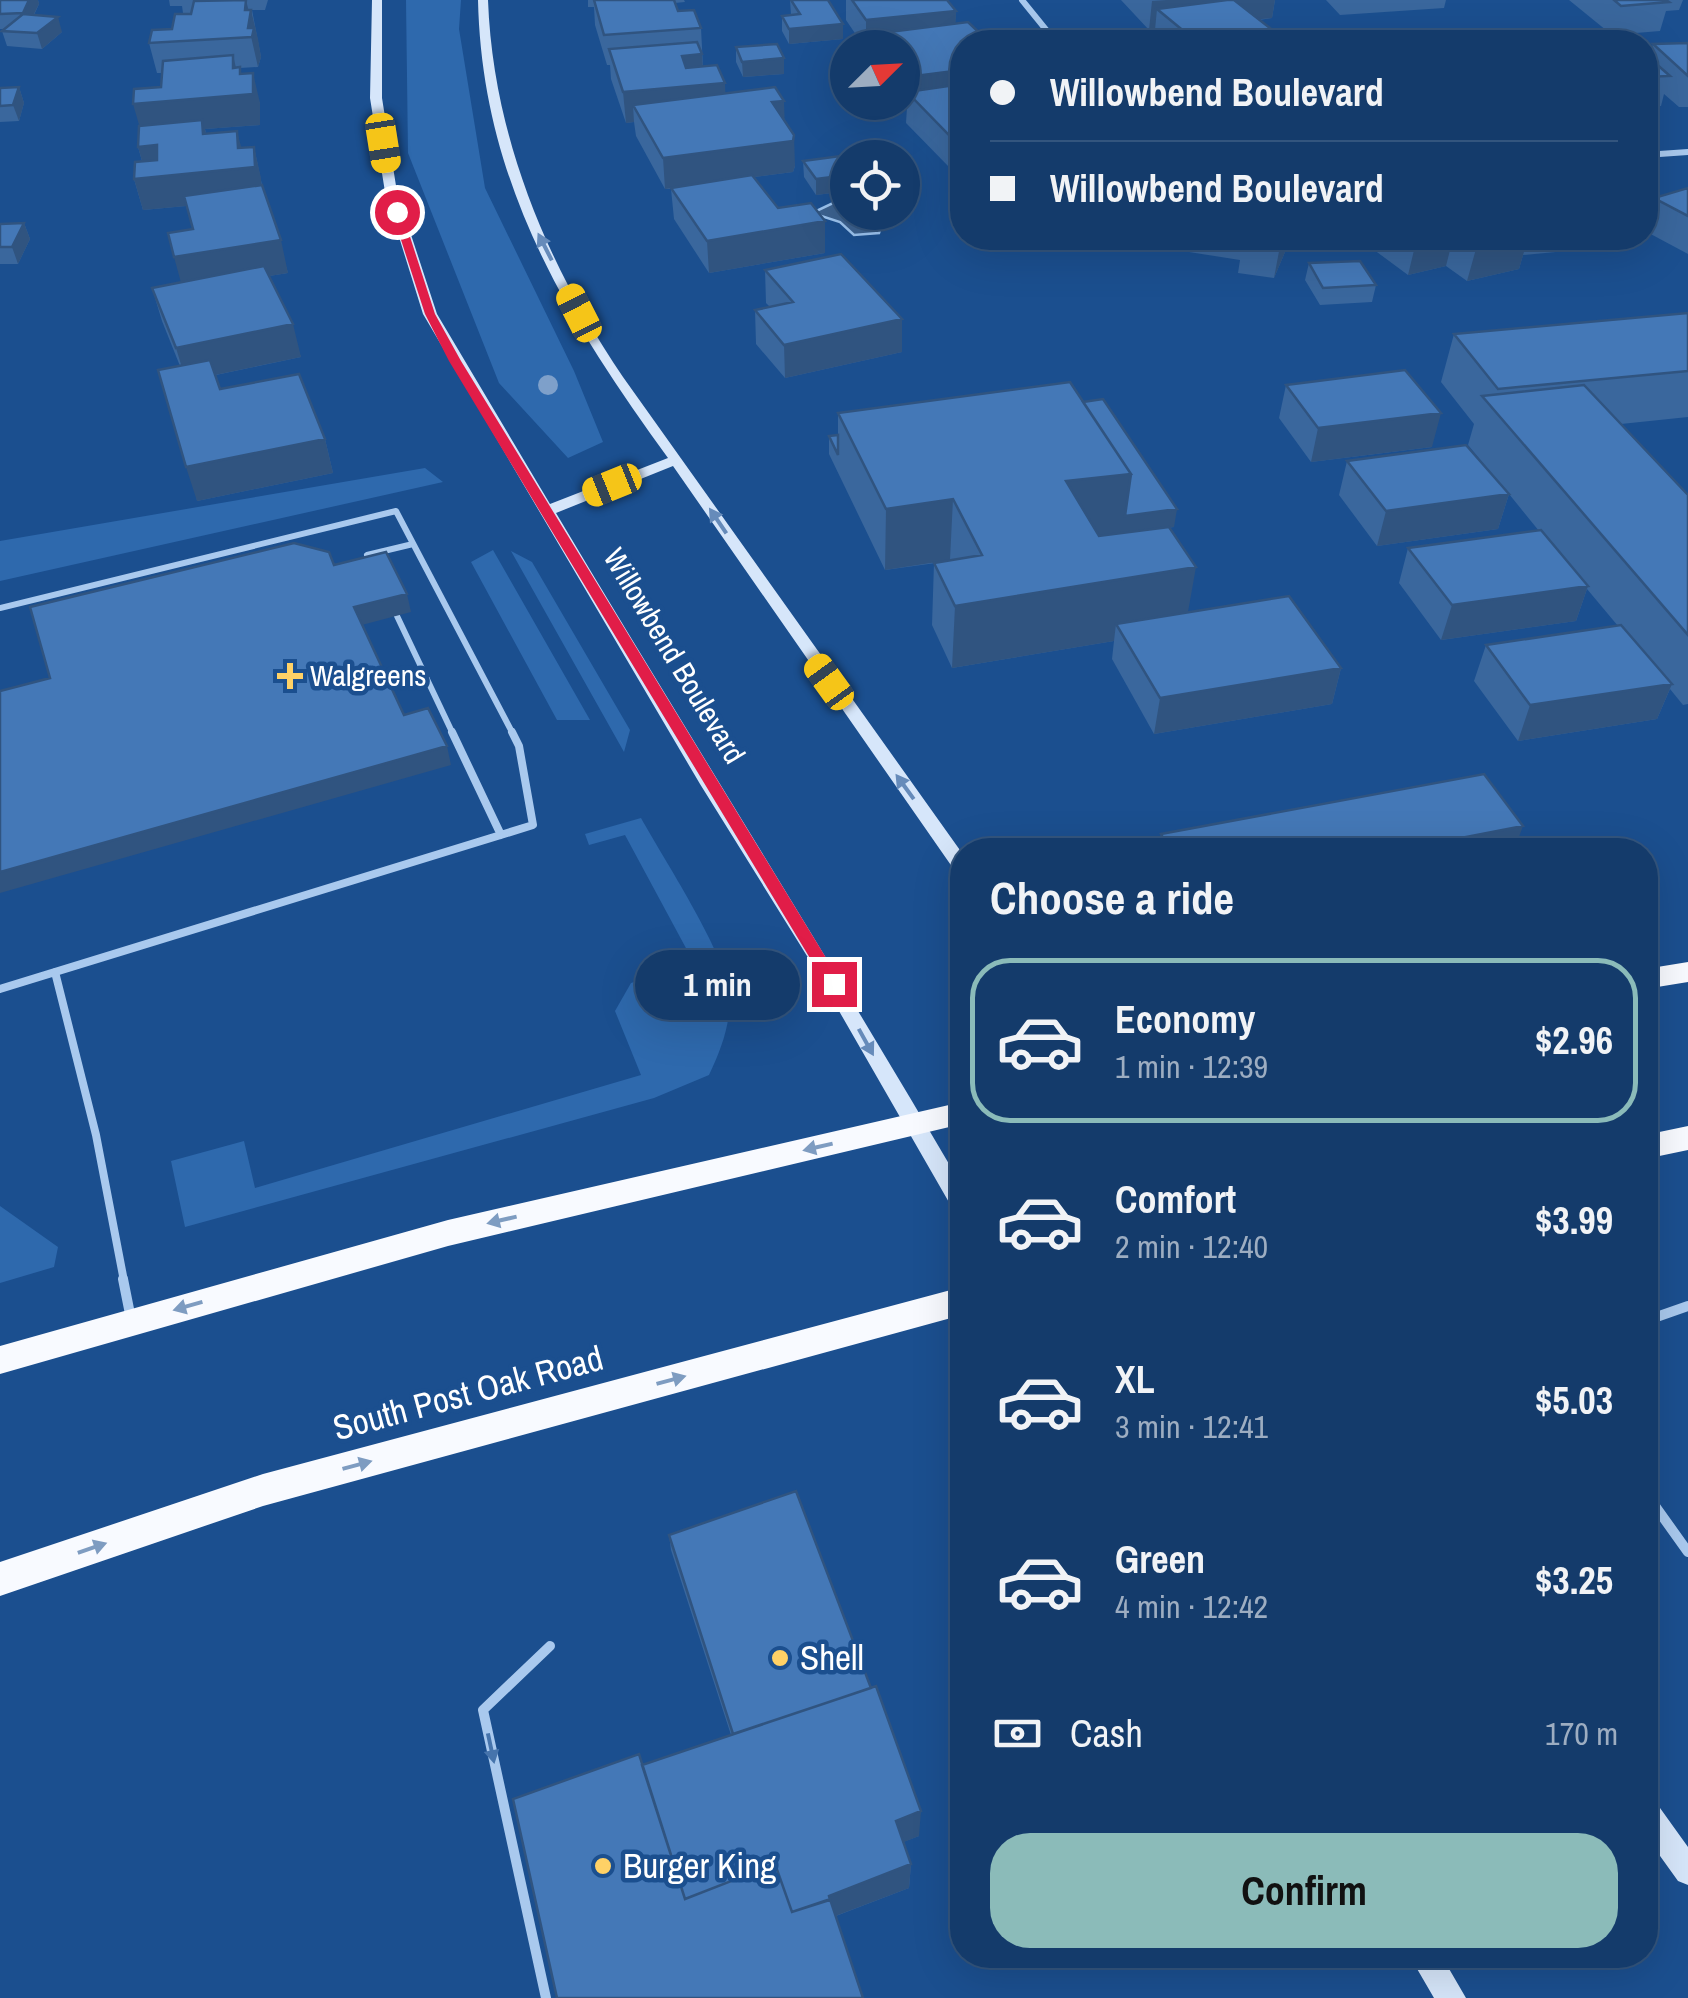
<!DOCTYPE html>
<html lang="en">
<head>
<meta charset="utf-8">
<style>
	body { margin:0; font-family:"Archivo Narrow",sans-serif; background:#214673; color:#f1f3f6; height:100vh; display:flex; flex-direction:column; font-size:38px; white-space:nowrap }
	* { box-sizing:border-box; margin:0 }
	p { font-size:32px; color:#9dadc1 }
	.icon { flex:none; width:55px; height:55px; fill:none; stroke:currentColor; stroke-width:2; stroke-linecap:round; stroke-linejoin:round }
	.map { position:relative; flex:1; overflow:hidden }
	.details { position:absolute; left:950px; top:838px; width:708px; height:1130px; display:flex; flex-direction:column; background:#143b6b; border-radius:40px; box-shadow:0 10px 40px #0002,0 0 0 2px #33557e }
	.details>* { flex:none }
	.top-card { position:absolute; left:950px; top:30px; width:708px; height:220px; border-radius:40px; box-shadow:0 10px 40px #0002,0 0 0 2px #33557e; display:grid; align-content:center; height:220px; padding:0 40px; background:#143b6b }
	.needle { width:65px; rotate:66deg }
	.fabs { position:absolute; left:830px; top:30px; display:grid; gap:20px }
	.fabs a { display:grid; place-items:center; width:90px; height:90px; border-radius:50%; background:#143b6b; box-shadow:0 10px 40px #0002,0 0 0 2px #33557e; font-size:50px }
	.end { position:absolute; width:45px; height:45px; margin:-22px; border:12px solid #e11d48; background:#fff; box-shadow:0 0 0 5px #fff }
	.from { border-radius:50% }
	.bubble { position:absolute; height:70px; border-radius:35px; background:#143b6b; box-shadow:0 10px 40px #0002,0 0 0 2px #33557e; font-size:32px; font-weight:700; line-height:70px; text-align:center }
	.car { position:absolute; width:30px; height:60px; margin:-30px -15px; border-radius:12px; box-shadow:0 0 8px 2px #0007; background:linear-gradient(#f5c518 24%,#345 0 40%,#f5c518 0 76%,#345 0 86%,#f5c518 0) }
	.top-card b { display:flex; align-items:center; gap:35px; height:95px; font-size:38px }
	.top-card b+b { border-top:2px solid #33557e }
	.top-card i { width:25px; height:25px; background:#f1f3f6 }
	ul { padding:0; list-style:none }
	li { display:flex; align-items:center; gap:30px; height:165px; margin:0 20px 15px; padding:0 20px; border:5px solid transparent; border-radius:40px }
	li div { flex:1 }
	li b { display:block; font-size:38px }
	li em { font-style:normal; font-weight:700 }
	li.active { border-color:#8bbbb9 }
	li>.icon { width:90px; height:90px; stroke-width:1.5 }
	h2 { padding:0 40px; font-size:45px; line-height:120px }
	.pay { display:flex; align-items:center; gap:25px; height:110px; padding:0 40px; font-size:38px }
	.pay p { margin-inline-start:auto }
	.action { display:flex; gap:20px; margin-top:auto; padding:20px 40px }
	.action a { flex:1; height:115px; border-radius:40px; background:#8bbbb9; color:#111; font-size:40px; font-weight:700; line-height:115px; text-align:center }
	.map>svg:first-child { display:block }
</style>
</head>
<body>
<div class="map">
<svg width="1688" height="1998" viewBox="0 0 1688 1998">
	<rect width="100%" height="100%" fill="#1b4f8f"/>
	<path fill="#2e69ad" d="M406,0H461L459,29L485,188L574,371L603,442L568,458L499,383L408,153Z
		M425,468L443,482L0,581V541Z
		M493,550L590,720H557L471,562Z
		M511,551L532,562L630,730L624,752Z
		M641,818C663,858 725,952 729,993C732,1021 721,1050 709,1075L654,1098L185,1227L171,1161L244,1141L255,1188L641,1075L615,1011L631,983L694,963L625,835L589,845L585,834Z
		M0,1206L58,1247L54,1267L0,1283Z"/>
	<path fill="#3c6290" stroke="#9cc4f0" stroke-width="2.5" d="M833,203L847,204L848,212C864,213 871,213 881,227L879,233L854,235L840,222L812,213Z"/>
	<g fill="none" stroke-linecap="round" stroke-linejoin="round">
		<path stroke="#a9c9ee" stroke-width="6" d="M373,565L367,555L413,544
			M0,608L396,511L513,734
			M397,616L453,734"/>
		<path stroke="#a9c9ee" stroke-width="8" d="M452,732L501,835
			M55,972L96,1135L124,1281
			M0,989L533,825L519,746L512,732"/>
		<path stroke="#a9c9ee" stroke-width="10" d="M123,1279L131,1319
			M1645,1321L1688,1306
			M1645,1492L1688,1552
			M546,1998L483,1710L550,1646"/>
		<path stroke="#a9c9ee" stroke-width="6" d="M1022,0L1056,42
			M1645,155L1688,152"/>
		<path fill="#d6e6fa" fill-rule="evenodd" d="M372,0H382V98L397,192L437,314L550,504L668,458C565,316 482,181 478,0H488C493,136 547,265 623,377L962,853V872L955,871L673,466L556,513C690,738 830,960 962,1186V1214L954,1211L812,964L700,784L423,314L385,192L370,98Z
			M1645,1797L1655,1801L1688,1847V1885L1678,1881L1645,1835Z
			M1409,1955H1441L1466,1998H1434Z"/>
		<path fill="#f8faff" fill-rule="evenodd" d="M1688,962V982L1645,989V969Z
			M962,1102V1124L448,1246L0,1374V1346L448,1220Z
			M1688,1126V1150L1645,1159V1135Z
			M962,1287V1315L263,1506L0,1596V1562L263,1474Z"/>
	</g>
	<circle fill="#7ea0ca" cx="548" cy="385" r="10"/>
	<path fill="#3a679d" d="M0,0H38L39,4L34,15L62,32L42,49L7,46L2,31L4,29H0Z
		M169,0H268L265,10H252L261,57L258,67L240,68L241,74L260,103V125L205,129L206,134L242,148L254,147L262,185L288,273L269,276L301,357L216,375L220,389L325,439L333,473L197,501L180,366L162,321L152,288L181,282L193,229L186,206L143,210L134,179L142,161L138,147L161,87L162,73H157L149,43L172,29L192,13H183L182,6H170Z
		M588,0H684L685,2L675,3L678,11L701,28L703,67L725,94L785,121L795,166L793,172L754,177L778,208L825,221V253L709,273L674,219L671,189H665L636,136L634,122L626,123L611,79L610,65H607L595,25L594,7H588Z
		M790,0L843,39L789,44L782,31V16L791,15Z
		M846,0H947L956,11L955,24L962,42V163L948,166L906,123L907,107L902,102V48H865L846,20Z
		M1121,0H1275L1272,18L1259,20L1284,39V42H1158L1154,38L1155,30H1149Z
		M1326,0H1446L1444,8L1340,15Z
		M1569,0H1683L1679,10L1666,11L1660,31L1612,35Z
		M1688,43V107H1679L1664,94L1661,106L1645,107V54L1649,57L1653,44Z
		M736,47L784,74L743,77L736,62Z
		M19,87L24,103L19,121L0,122V88Z
		M848,158V191L816,195L804,177L803,161Z
		M1688,188V254L1645,231V224L1654,198Z
		M24,223L30,239L18,264H0V224Z
		M1191,238H1291L1274,278L1238,273L1240,260L1189,252Z
		M1363,238H1632L1630,245L1523,255L1519,269L1467,281L1446,266L1408,275L1362,241Z
		M1309,263L1376,285L1372,302L1320,305L1305,280Z
		M765,270L902,319V352L785,378L756,344L755,310L770,307L766,303Z
		M1688,313V417L1621,424L1688,495V704L1683,705L1670,689L1657,719L1518,741L1474,681L1486,645L1618,626L1587,589L1576,621L1441,640L1399,583L1408,548L1539,531L1509,494L1498,529L1377,546L1339,495L1347,461L1506,491L1468,445L1474,424L1441,382L1454,334Z
		M1286,385L1432,447L1311,462L1279,418Z
		M1083,402L1174,527L1166,528L1188,612L1341,668L1332,704L1154,734L1112,659L1114,641L952,668L932,625L934,563L950,561L885,570L829,454V436L838,435V413Z
		M1161,834L1516,845L1489,850H1158Z
		M669,1535L919,1836L903,1842L911,1864L909,1888L836,1916L642,1765L731,1735L671,1550Z"/>
	<path fill="#305480" d="M29,0H38L39,4L27,28L23,13Z
		M246,0L250,16L251,10L258,39L261,57L258,67L245,10Z
		M1167,0H1275L1272,18L1179,27L1157,9L1155,30H1149L1152,1Z
		M956,11L955,40L897,41L889,32V47L876,44V48H866V20Z
		M58,17L62,32L42,49L37,33Z
		M843,24V39L789,44V29Z
		M702,54L704,84L684,86L682,56Z
		M233,55L240,85V67L246,95L253,73L260,103V125L205,129L210,151L142,135L133,104L233,68Z
		M784,58V74L743,77L742,62Z
		M962,70V100L907,92L906,108L907,77Z
		M725,83L726,114L633,105L634,122L626,123L623,92Z
		M19,87L24,103L19,121L13,105Z
		M784,101L785,131L772,102Z
		M237,131L245,162L254,147L261,178L262,199L143,210L134,179L147,178L138,147L157,145L238,148Z
		M962,132V163L948,166L949,135Z
		M794,135L795,166L793,172L665,189L663,158Z
		M848,175V191L816,195V179Z
		M825,221V253L709,273L707,241Z
		M24,223L30,239L18,264L12,247Z
		M1284,238H1291L1274,278L1280,246Z
		M1436,238H1453L1446,266L1408,275L1416,242Z
		M1524,238H1528L1519,269L1467,281L1476,249Z
		M281,240L288,273L183,290L174,257Z
		M902,319V352L785,378L784,345Z
		M293,324L301,357L186,381L176,348Z
		M1441,413L1432,447L1311,462L1318,428Z
		M325,439L333,473L197,501L186,467Z
		M1131,474L1177,509L1174,527L1060,542L1066,481Z
		M1509,494L1498,529L1377,546L1386,511Z
		M953,499L950,560L885,570L886,509Z
		M1196,567L1185,629L1116,624L1114,641L952,668L955,606Z
		M1588,586L1576,621L1441,640L1452,605Z
		M407,594L411,612L358,626L354,607Z
		M1341,668L1332,704L1154,734L1160,698Z
		M1672,684L1657,719L1518,741L1530,705Z
		M447,746L451,765L0,893V872Z
		M1523,826L1516,845L1489,850H1399Z
		M921,1811L919,1836L894,1846L896,1821Z
		M911,1864L909,1888L830,1918L829,1896Z"/>
	<path fill="#4478b7" stroke="#305480" stroke-width="2.5" d="M0,0H29L23,13L0,14Z
		M246,0L245,10H251L248,28H254L252,37L149,43L152,30L172,29L175,14H191L194,1Z
		M594,0H674L678,11L694,10L701,28L604,35Z
		M791,0H828L843,24L789,29L782,16L800,14Z
		M852,0H947L956,11L866,20Z
		M1227,0H1234L1284,39L1257,42H1197L1157,9Z
		M1614,0H1666L1669,2L1621,6Z
		M23,14L58,17L37,33L2,31Z
		M968,22L989,42H962V70L907,77L902,73V48H879L876,44L897,41L889,32Z
		M697,42L702,54L682,56L686,68L717,65L725,83L623,92L609,49Z
		M1688,43V76L1653,44Z
		M777,44L784,58L742,62L736,47Z
		M1645,54L1670,76L1645,77Z
		M233,55V68L240,67V74L253,73V94L133,104L134,89L161,87L163,61Z
		M962,84V132L949,135L907,92Z
		M19,87L13,105L0,106V88Z
		M775,87L784,101L772,102L794,135L793,141L663,158L633,105Z
		M202,120L203,134L237,131L238,148L254,147L255,167L134,179L135,162L157,160V145L138,147L139,126Z
		M848,155L850,158H848V175L816,179L803,161Z
		M752,175L778,208L811,203L825,221L707,241L671,188Z
		M262,185L281,240L174,257L168,233L193,229L184,196Z
		M1688,188V216L1654,198Z
		M24,223L12,247H0V224Z
		M1245,238H1284L1280,246L1244,240Z
		M1409,238H1436L1416,242Z
		M1460,238H1524L1476,249Z
		M841,254L902,319L784,345L755,310L793,302L765,270Z
		M1360,261L1376,285L1323,288L1309,263Z
		M264,266L293,324L176,348L152,288Z
		M1688,313V371L1498,389L1454,334Z
		M210,360L220,389L299,374L325,439L186,467L158,370Z
		M1405,370L1441,413L1318,428L1286,385Z
		M1070,382L1131,474L1066,481L1099,536L1169,527L1196,567L955,606L934,563L982,555L953,499L886,509L838,413Z
		M1584,385L1688,495V635L1482,396Z
		M1103,399L1177,509L1125,516L1131,474L1083,402Z
		M838,435V455L829,436Z
		M1466,445L1509,494L1386,511L1347,461Z
		M1541,530L1588,586L1452,605L1408,548Z
		M294,543L329,552L334,565L386,552L407,594L354,607L404,715L428,708L447,746L0,872V691L50,678L30,607Z
		M1289,596L1341,668L1160,698L1116,624Z
		M1621,625L1672,684L1530,705L1486,645Z
		M1484,774L1523,826L1399,850H1170L1161,834Z
		M796,1491L871,1688L733,1734L669,1535Z
		M876,1686L921,1811L896,1821L911,1864L829,1896L830,1900L792,1912L775,1864L685,1899L642,1765Z
		M639,1754L685,1899L775,1864L792,1912L830,1899L863,1998H557L513,1799Z"/>
	<defs><path id="oneway-solid" d="M-6-.8H1V-3.2L6.5 0L1 3.2V.8H-6Z" transform="scale(2.5)"/></defs>
	<g fill="#668bba">
		<use href="#oneway-solid" transform="translate(545 247) rotate(-117)"/>
		<use href="#oneway-solid" transform="translate(718 521) rotate(-124)"/>
		<use href="#oneway-solid" transform="translate(905 787) rotate(-126)"/>
		<use href="#oneway-solid" transform="translate(866 1042) rotate(61)"/>
	</g>
	<g fill="#7e9cc1">
		<use href="#oneway-solid" transform="translate(818 1147) rotate(167)"/>
		<use href="#oneway-solid" transform="translate(502 1220) rotate(167)"/>
		<use href="#oneway-solid" transform="translate(188 1306) rotate(164)"/>
		<use href="#oneway-solid" transform="translate(671 1380) rotate(-15)"/>
		<use href="#oneway-solid" transform="translate(357 1465) rotate(-15)"/>
		<use href="#oneway-solid" transform="translate(92 1548) rotate(-19)"/>
	</g>
	<use fill="#4674ac" href="#oneway-solid" transform="translate(491 1748) rotate(78)"/>
	<path fill="#e11d48" d="M397,209L402,212L435,314L461,361L839,979V988H828L449,361L425,314L392,212Z"/>
	<g fill="#ffd166" stroke="#1b4f8f" stroke-width="4">
		<path d="M285 661h10v10h10v10h-10v10h-10v-10h-10v-10h10z"/>
		<circle cx="780" cy="1658" r="10"/>
		<circle cx="603" cy="1866" r="10"/>
	</g>
	<g text-anchor="middle" stroke-width="9" stroke-linejoin="round" paint-order="stroke">
		<g font-size="30" fill="#fff" stroke="#1b4f8f">
			<text transform="translate(674 656) rotate(59)" y="10">Willowbend Boulevard</text>
		</g>
		<g font-size="30" fill="#fff" stroke="#1b4f8f" text-anchor="start">
			<text x="310" y="686">Walgreens</text>
		</g>
		<g font-size="35" fill="#fff" stroke="#1b4f8f">
			<text transform="translate(468 1393) rotate(-15)" y="12">South Post Oak Road</text>
		</g>
		<g font-size="35" fill="#fff" stroke="#1b4f8f" text-anchor="start">
			<text x="800" y="1670">Shell</text>
			<text x="623" y="1878">Burger King</text>
		</g>
	</g>
</svg>
<div class="fabs">
<a><svg class="needle" viewBox="-14 -14 28 28"><path d="M0-13l5 13h-10z" fill="#e53935"/><path d="M0 13l5-13h-10z" fill="#9dadc1"/></svg></a>
<a><svg class="icon" aria-label="locate" viewBox="0 0 24 24"><circle cx="12" cy="12" r="6"/><path d="M12 2v4M12 18v4M2 12h4M18 12h4"/></svg></a>
</div>
<i class="end from" style="left:397px;top:212px"></i>
<i class="end" style="left:834px;top:984px"></i>
<div class="bubble" style="left:635px;top:950px;width:165px">1 min</div>
<i class="car" style="left:383px;top:143px;rotate:171deg"></i>
<i class="car" style="left:579px;top:313px;rotate:333deg"></i>
<i class="car" style="left:612px;top:485px;rotate:248deg"></i>
<i class="car" style="left:829px;top:682px;rotate:324deg"></i>
<div class="top-card">
<b><i class="from"></i>Willowbend Boulevard</b>
<b><i></i>Willowbend Boulevard</b>
</div>
<section class="details">
<h2>Choose a ride</h2>
<ul>
<li class="active"><svg class="icon" aria-label="car" viewBox="0 0 24 24"><path d="M5 17H2v-5l4-1 3-4h7l3 4 3 1v5h-3M9 17h6M6 11h13"/><circle cx="7" cy="17" r="2"/><circle cx="17" cy="17" r="2"/></svg><div><b>Economy</b><p>1 min · 12:39</p></div><em>$2.96</em></li>
<li><svg class="icon" aria-label="car" viewBox="0 0 24 24"><path d="M5 17H2v-5l4-1 3-4h7l3 4 3 1v5h-3M9 17h6M6 11h13"/><circle cx="7" cy="17" r="2"/><circle cx="17" cy="17" r="2"/></svg><div><b>Comfort</b><p>2 min · 12:40</p></div><em>$3.99</em></li>
<li><svg class="icon" aria-label="car" viewBox="0 0 24 24"><path d="M5 17H2v-5l4-1 3-4h7l3 4 3 1v5h-3M9 17h6M6 11h13"/><circle cx="7" cy="17" r="2"/><circle cx="17" cy="17" r="2"/></svg><div><b>XL</b><p>3 min · 12:41</p></div><em>$5.03</em></li>
<li><svg class="icon" aria-label="car" viewBox="0 0 24 24"><path d="M5 17H2v-5l4-1 3-4h7l3 4 3 1v5h-3M9 17h6M6 11h13"/><circle cx="7" cy="17" r="2"/><circle cx="17" cy="17" r="2"/></svg><div><b>Green</b><p>4 min · 12:42</p></div><em>$3.25</em></li>
</ul>
<div class="pay"><svg class="icon" aria-label="cash" viewBox="0 0 24 24"><path d="M3 7h18v10H3z"/><circle cx="12" cy="12" r="2"/></svg>Cash<p>170 m</p></div>
<div class="action"><a>Confirm</a></div>
</section>
</div>
</body>
</html>
